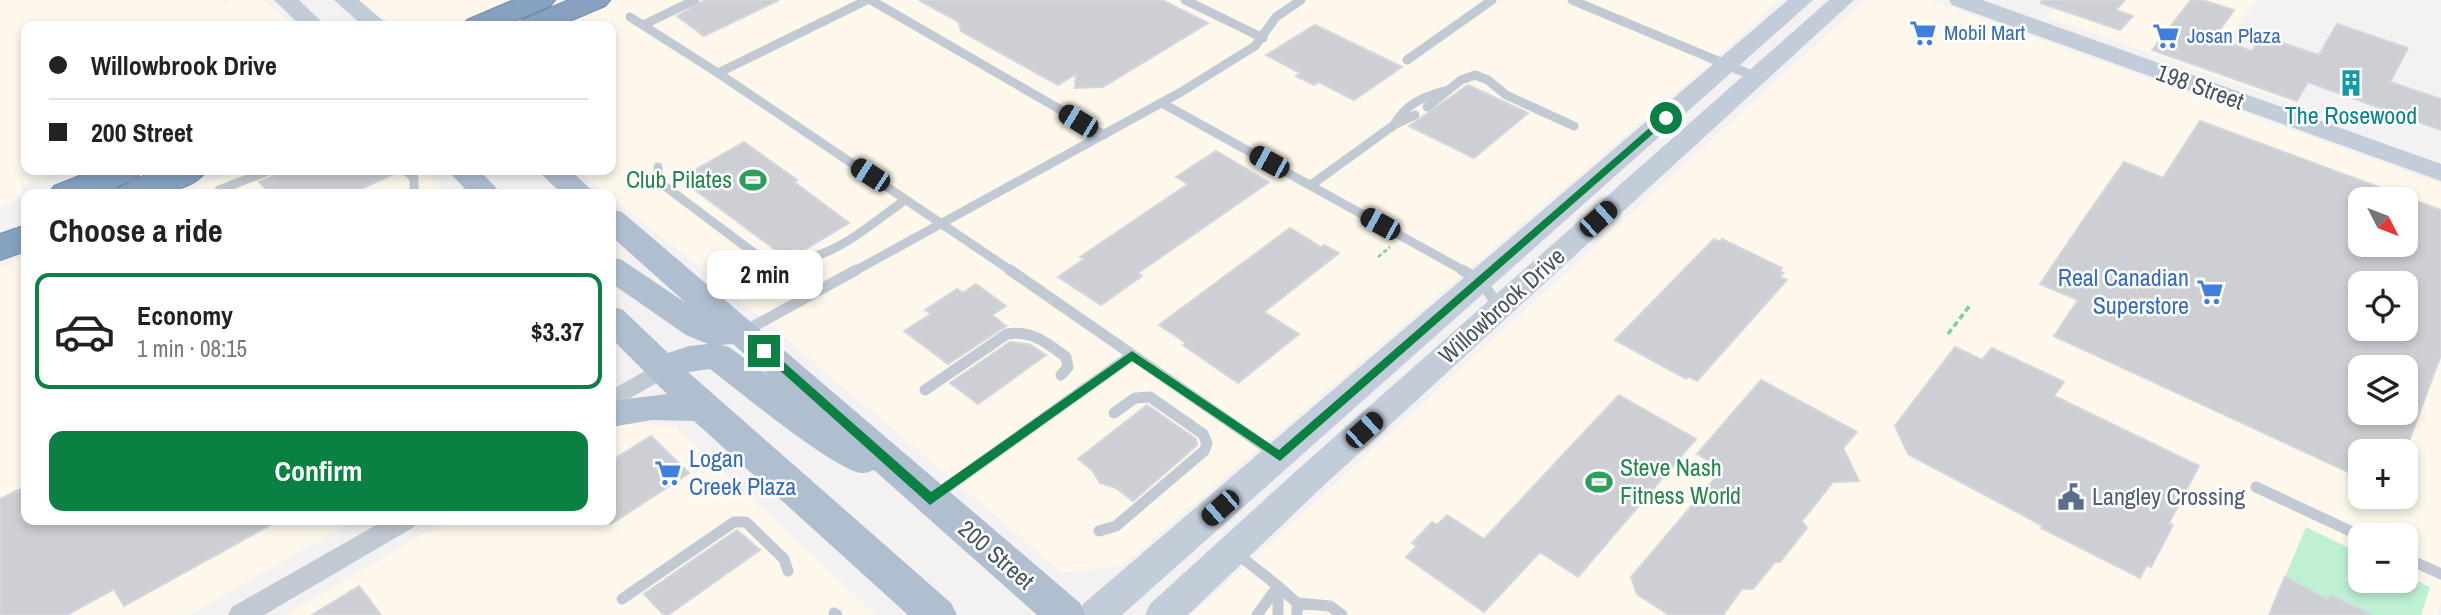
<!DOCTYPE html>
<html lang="en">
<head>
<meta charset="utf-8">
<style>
	body { margin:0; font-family:"Archivo Narrow",sans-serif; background:#f2f2f2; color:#222; height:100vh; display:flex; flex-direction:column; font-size:26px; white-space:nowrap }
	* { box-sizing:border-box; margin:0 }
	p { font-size:23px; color:#767676 }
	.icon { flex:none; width:38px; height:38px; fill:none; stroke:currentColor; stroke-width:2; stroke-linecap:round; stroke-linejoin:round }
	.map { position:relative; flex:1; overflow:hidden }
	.details { position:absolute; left:21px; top:189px; width:595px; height:336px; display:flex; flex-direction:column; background:#fff; border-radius:14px; box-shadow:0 4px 10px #0003 }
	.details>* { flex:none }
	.banner { position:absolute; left:21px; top:21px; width:595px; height:154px; border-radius:14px; box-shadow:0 4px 10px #0003; display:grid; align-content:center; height:154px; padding:0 28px; background:#fff }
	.needle { width:46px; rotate:132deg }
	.controls { position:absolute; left:2348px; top:187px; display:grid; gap:14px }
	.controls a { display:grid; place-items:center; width:70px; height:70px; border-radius:14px; background:#fff; box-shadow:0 4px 10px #0003; font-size:35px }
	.end { position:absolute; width:32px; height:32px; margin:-16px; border:9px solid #0b8043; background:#fff; box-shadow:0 0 0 4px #fff }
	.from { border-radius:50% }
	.bubble { position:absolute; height:49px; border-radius:14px; background:#fff; box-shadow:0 4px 10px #0003; font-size:23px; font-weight:700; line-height:49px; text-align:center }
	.car { position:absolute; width:21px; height:42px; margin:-21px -10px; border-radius:9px; box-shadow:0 0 5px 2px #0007; background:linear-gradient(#222 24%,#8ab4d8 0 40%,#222 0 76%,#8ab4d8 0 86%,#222 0) }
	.banner b { display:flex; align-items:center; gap:24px; height:66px; font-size:26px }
	.banner b+b { border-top:2px solid #e0e0e0 }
	.banner i { width:18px; height:18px; background:#222 }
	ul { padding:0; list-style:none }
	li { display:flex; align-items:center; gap:21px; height:116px; margin:0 14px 10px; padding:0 14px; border:4px solid transparent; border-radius:14px }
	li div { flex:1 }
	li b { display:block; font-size:26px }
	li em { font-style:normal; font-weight:700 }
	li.selected { border-color:#0b8043 }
	li>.icon { width:63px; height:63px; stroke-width:1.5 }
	h2 { padding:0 28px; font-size:32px; line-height:84px }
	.action { display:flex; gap:14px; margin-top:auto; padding:14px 28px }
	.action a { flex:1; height:80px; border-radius:14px; background:#0b8043; color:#fff; font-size:28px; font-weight:700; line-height:80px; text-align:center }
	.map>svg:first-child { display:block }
</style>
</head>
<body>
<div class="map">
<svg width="2441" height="615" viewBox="0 0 2441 615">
	<rect width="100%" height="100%" fill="#f3f1f1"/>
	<path fill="#fdf8eb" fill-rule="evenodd" d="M0,0H220L224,3L233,0H264L293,26H26V170H96L72,177L52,173L22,186V195L0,209Z
		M356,0H508L466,19L426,26L402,24L380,17Z
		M618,0H1779L1734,42L1122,566L1063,573L727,289L577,170H611V26H557Z
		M1865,0H1931L2441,184V601L2438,615H1191ZM2361,200H2406V245H2361ZM2361,284H2406V329H2361ZM2361,368H2406V413H2361ZM2361,452H2406V497H2361ZM2361,536H2406V581H2361Z
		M2062,0H2256L2216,56L2307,87L2297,105L2046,17Z
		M238,170H422L447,194H178Z
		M26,257V520H355L189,615H0V268Z
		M640,423L675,427L876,615H286L447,520H611V426Z"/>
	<path fill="#bef1d4" d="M2306,527L2361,554V581H2406V576L2430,587L2421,615H2372L2332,595L2329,600L2285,577Z"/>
	<path fill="#cdcfd5" stroke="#d4d6dc" stroke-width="2" fill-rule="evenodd" d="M705,0H779L704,36L677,16Z
		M919,0H1162L1208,23L1103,87L1075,88L1076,74L1058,85L961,31L959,22Z
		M2042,0H2125L2116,10L2133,16L2120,30L2041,3Z
		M2191,0H2202L2234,10L2214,38L2252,51L2262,36L2319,55L2337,24L2408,48L2390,82L2441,99V130L2308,82L2297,101L2152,50Z
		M1315,25L1402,67L1354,100L1319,82L1314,85L1296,76L1300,73L1266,55Z
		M1468,85L1528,113L1474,158L1409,126Z
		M2200,121L2441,210V355L2405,452H2361V478L2054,336L2078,300L2040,284L2082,222L2124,162L2163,178ZM2361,200H2406V245H2361ZM2361,284H2406V329H2361ZM2361,368H2406V413H2361Z
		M744,142L797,180L794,182L849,223L801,252L796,248L789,252L784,248L778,252L683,181L681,178Z
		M1216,151L1269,182L1138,273L1142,276L1101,305L1058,277L1084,259L1080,257L1188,184L1176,177Z
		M278,170H398V172L350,194H270L259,182L274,176Z
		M1290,228L1321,247L1324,245L1339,253L1264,312L1299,334L1238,383L1183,345L1186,343L1159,325Z
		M1714,239L1720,242L1722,239L1782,268L1779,271L1783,273L1780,277L1787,280L1697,381L1688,376L1686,379L1615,340Z
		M976,284L1006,306L992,315L1006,326L948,364L904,331L931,314L925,310L957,289L963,293Z
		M1010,342L1029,344L1046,355L978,404L950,383Z
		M1955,347L1982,360L1992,348L2064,382L2054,396L2199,466L2169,523L2173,525L2151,567L2147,565L2140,578L2041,528L2043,526L1908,454L1895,426Z
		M1761,380L1857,432L1843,448L1859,481L1833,482L1802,521L1807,528L1780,562H1775L1753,589H1742L1723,615H1669L1637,594L1631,577L1723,469L1697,454Z
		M1619,395L1696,439L1578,577L1540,552L1484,612L1406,557L1417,546L1412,543L1432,522L1437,525L1447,515L1484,539Z
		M1147,405L1196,439L1197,445L1133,501L1116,488L1100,483L1092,470L1078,459Z
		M651,436L689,473L611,524V461Z
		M26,486V520H279L124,606L114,589L67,615H0V499Z
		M737,530L760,550L668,615H664L644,594Z
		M2285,577L2329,600L2331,595L2372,615H2269Z
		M359,586L381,615H312Z"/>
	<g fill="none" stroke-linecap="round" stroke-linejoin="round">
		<defs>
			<path id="highway" d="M514,0H555L550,6L503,26H463L467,20Z
				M569,0H610L605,6L558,26H518L522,20Z
				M95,170H143C126,196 76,195 48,194L54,186Z
				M159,170H207C190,196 140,195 112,194L118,186Z
				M26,225V251L0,260V234Z"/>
		</defs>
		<use href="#highway" stroke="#728cad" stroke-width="2"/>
		<path stroke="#75d1a7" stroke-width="2.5" stroke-dasharray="4.5 2.5" stroke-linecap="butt" d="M1378,257L1390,247"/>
		<path stroke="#75d1a7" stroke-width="3.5" stroke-dasharray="6 3.5" stroke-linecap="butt" d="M1948,334L1971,304"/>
		<path stroke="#c1cad3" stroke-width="9" d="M871,0L1104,135
			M1185,0L1263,38
			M1572,0L1756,77
			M630,17L718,73L1013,272
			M643,25L695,0
			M1407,60L1492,0
			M718,73L867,0
			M1162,103L1466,272
			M1427,107L1461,80L1475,75L1488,80L1506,95L1574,126
			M1394,125C1405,105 1422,97 1444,91
			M658,167V181L766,262C825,267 860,232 905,200
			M405,170L414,178V191L411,194
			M1311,185L1394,125L1415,115
			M219,190L271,170
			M853,272L1181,92L1255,46L1276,17L1301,0"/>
		<path stroke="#c1cad3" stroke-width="11" d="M1010,270L1277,455
			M1462,270L1480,280L1500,308
			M745,331L856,270
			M925,390L1007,334C1032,330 1047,343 1066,357L1068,367L1061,375
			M2256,487L2361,536
			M935,496L1132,355
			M1099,531L1116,526L1204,451L1207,443L1203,434L1150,397L1135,398L1114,413
			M1236,553L1278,586L1257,615
			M2406,558L2441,574
			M1278,586L1297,603V615
			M1278,586V615
			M622,599L734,522H746L784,559L788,571
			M1297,603L1330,606L1342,615
			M834,613L837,615"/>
		<path fill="#c1cad3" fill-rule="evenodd" d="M663,361L671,363L674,369L671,375L611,409V390Z
			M385,520H417L414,527L264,615H228L232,607Z"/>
		<path fill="#c3cdda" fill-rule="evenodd" d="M274,0H299L326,26H301Z
			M334,0H359L389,26H363Z
			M1788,0H1813L1122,615H1078L1083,604Z
			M1829,0H1854L1320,489L1188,615H1145L1150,604L1296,471Z
			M1949,0H1982L2441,164V181L1952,5Z"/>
		<path fill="#b0bfd0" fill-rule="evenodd" d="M447,170H479L502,194H470Z
			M537,170H570L596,194H562Z
			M611,209L622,212L1080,603L1086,615H1037L874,470C870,471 867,473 863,473C839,474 735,388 710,369L688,372L951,603L957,615H908L694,421L652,420L611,427V401L667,394L611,338V306L623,310L668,353L689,346L708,344L686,335L611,283V257L622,260L686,303L611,236ZM733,344L769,376L729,347L721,345Z"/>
		<use href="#highway" fill="#87a1c1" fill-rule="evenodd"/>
	</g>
	<path fill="#0b8043" d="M1663,116L1671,118L1280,461L1132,361L930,505L758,351L764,347L768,348L931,492L1132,351L1279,450Z"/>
	<defs>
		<symbol id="supermarket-bare" viewBox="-9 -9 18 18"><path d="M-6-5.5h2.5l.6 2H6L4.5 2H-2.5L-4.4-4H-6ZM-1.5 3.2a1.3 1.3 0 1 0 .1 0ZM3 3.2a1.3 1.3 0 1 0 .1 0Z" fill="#3f7fe0" stroke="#fff" stroke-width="2.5" paint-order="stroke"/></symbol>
		<symbol id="building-bare" viewBox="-9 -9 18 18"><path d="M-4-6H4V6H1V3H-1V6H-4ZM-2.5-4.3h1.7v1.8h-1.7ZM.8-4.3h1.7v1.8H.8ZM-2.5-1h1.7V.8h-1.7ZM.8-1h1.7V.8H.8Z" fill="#0f9aa8" stroke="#fff" stroke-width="2.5" paint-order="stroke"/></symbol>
		<symbol id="stadium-bare" viewBox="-9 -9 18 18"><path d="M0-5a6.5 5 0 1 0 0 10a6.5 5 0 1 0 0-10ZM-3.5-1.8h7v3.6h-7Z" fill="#2e9e5b" stroke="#fff" stroke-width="2.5" paint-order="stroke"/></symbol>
		<symbol id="civic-bare" viewBox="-9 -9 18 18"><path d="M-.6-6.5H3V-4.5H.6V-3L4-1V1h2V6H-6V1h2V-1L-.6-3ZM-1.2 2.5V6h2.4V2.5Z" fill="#5c6f8a" stroke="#fff" stroke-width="2.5" paint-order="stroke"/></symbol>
	</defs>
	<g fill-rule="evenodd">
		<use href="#supermarket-bare" x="1904" y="14" width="38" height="38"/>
		<use href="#supermarket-bare" x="2147" y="17" width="38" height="38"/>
		<use href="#building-bare" x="2332" y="64" width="38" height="38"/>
		<use href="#stadium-bare" x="734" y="161" width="38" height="38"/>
		<use href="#supermarket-bare" x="2191" y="273" width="38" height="38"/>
		<use href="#supermarket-bare" x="649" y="454" width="38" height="38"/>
		<use href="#stadium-bare" x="1580" y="463" width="38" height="38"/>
		<use href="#civic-bare" x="2052" y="478" width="38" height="38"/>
	</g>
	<g text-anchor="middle" stroke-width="5" stroke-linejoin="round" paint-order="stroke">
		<g font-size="21" fill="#366cbe" stroke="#fff" text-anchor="start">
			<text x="1944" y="40">Mobil Mart</text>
			<text x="2187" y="43">Josan Plaza</text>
		</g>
		<g font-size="24" fill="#48535f" stroke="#fff">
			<text transform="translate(2200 87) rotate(20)" y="8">198 Street</text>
			<text transform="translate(1502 306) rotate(-42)" y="8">Willowbrook Drive</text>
			<text transform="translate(996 555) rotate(41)" y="8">200 Street</text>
		</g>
		<g font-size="24" fill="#0d838f" stroke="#fff">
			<text x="2351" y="124">The Rosewood</text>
		</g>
		<g font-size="24" fill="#27864d" stroke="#fff" text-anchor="end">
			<text x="732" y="188">Club Pilates</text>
			<text x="1620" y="476" text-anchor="start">Steve Nash<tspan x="1620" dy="28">Fitness World</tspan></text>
		</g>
		<g font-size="24" fill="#366cbe" stroke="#fff" text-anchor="end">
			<text x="2189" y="286">Real Canadian<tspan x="2189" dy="28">Superstore</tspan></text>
			<text x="689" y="467" text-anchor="start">Logan<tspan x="689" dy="28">Creek Plaza</tspan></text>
		</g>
		<g font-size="24" fill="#4e5e75" stroke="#fff" text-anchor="start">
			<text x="2092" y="505">Langley Crossing</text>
		</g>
	</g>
</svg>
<div class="controls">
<a><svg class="needle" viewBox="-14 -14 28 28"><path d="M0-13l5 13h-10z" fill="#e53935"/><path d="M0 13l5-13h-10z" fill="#767676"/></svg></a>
<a><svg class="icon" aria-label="locate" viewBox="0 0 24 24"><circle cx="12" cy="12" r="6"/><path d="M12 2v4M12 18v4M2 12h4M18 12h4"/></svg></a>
<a><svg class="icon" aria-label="layers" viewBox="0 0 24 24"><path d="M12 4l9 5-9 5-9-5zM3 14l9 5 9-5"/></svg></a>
<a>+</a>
<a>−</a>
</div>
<i class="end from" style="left:1666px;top:118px"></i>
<i class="end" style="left:764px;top:351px"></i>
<div class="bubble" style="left:707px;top:250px;width:116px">2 min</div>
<i class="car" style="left:1078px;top:121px;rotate:301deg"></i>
<i class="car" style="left:1269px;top:162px;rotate:299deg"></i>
<i class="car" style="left:870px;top:175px;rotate:303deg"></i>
<i class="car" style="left:1598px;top:219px;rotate:48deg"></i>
<i class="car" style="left:1380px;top:224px;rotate:299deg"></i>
<i class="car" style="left:1364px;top:430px;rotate:48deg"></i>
<i class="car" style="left:1220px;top:508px;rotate:229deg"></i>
<div class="banner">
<b><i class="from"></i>Willowbrook Drive</b>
<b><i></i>200 Street</b>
</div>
<section class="details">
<h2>Choose a ride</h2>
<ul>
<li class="selected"><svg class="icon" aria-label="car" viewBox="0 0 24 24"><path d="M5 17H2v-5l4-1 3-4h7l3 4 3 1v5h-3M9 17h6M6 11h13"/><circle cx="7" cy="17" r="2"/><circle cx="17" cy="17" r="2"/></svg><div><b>Economy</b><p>1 min · 08:15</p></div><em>$3.37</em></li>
</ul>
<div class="action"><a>Confirm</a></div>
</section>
</div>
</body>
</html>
